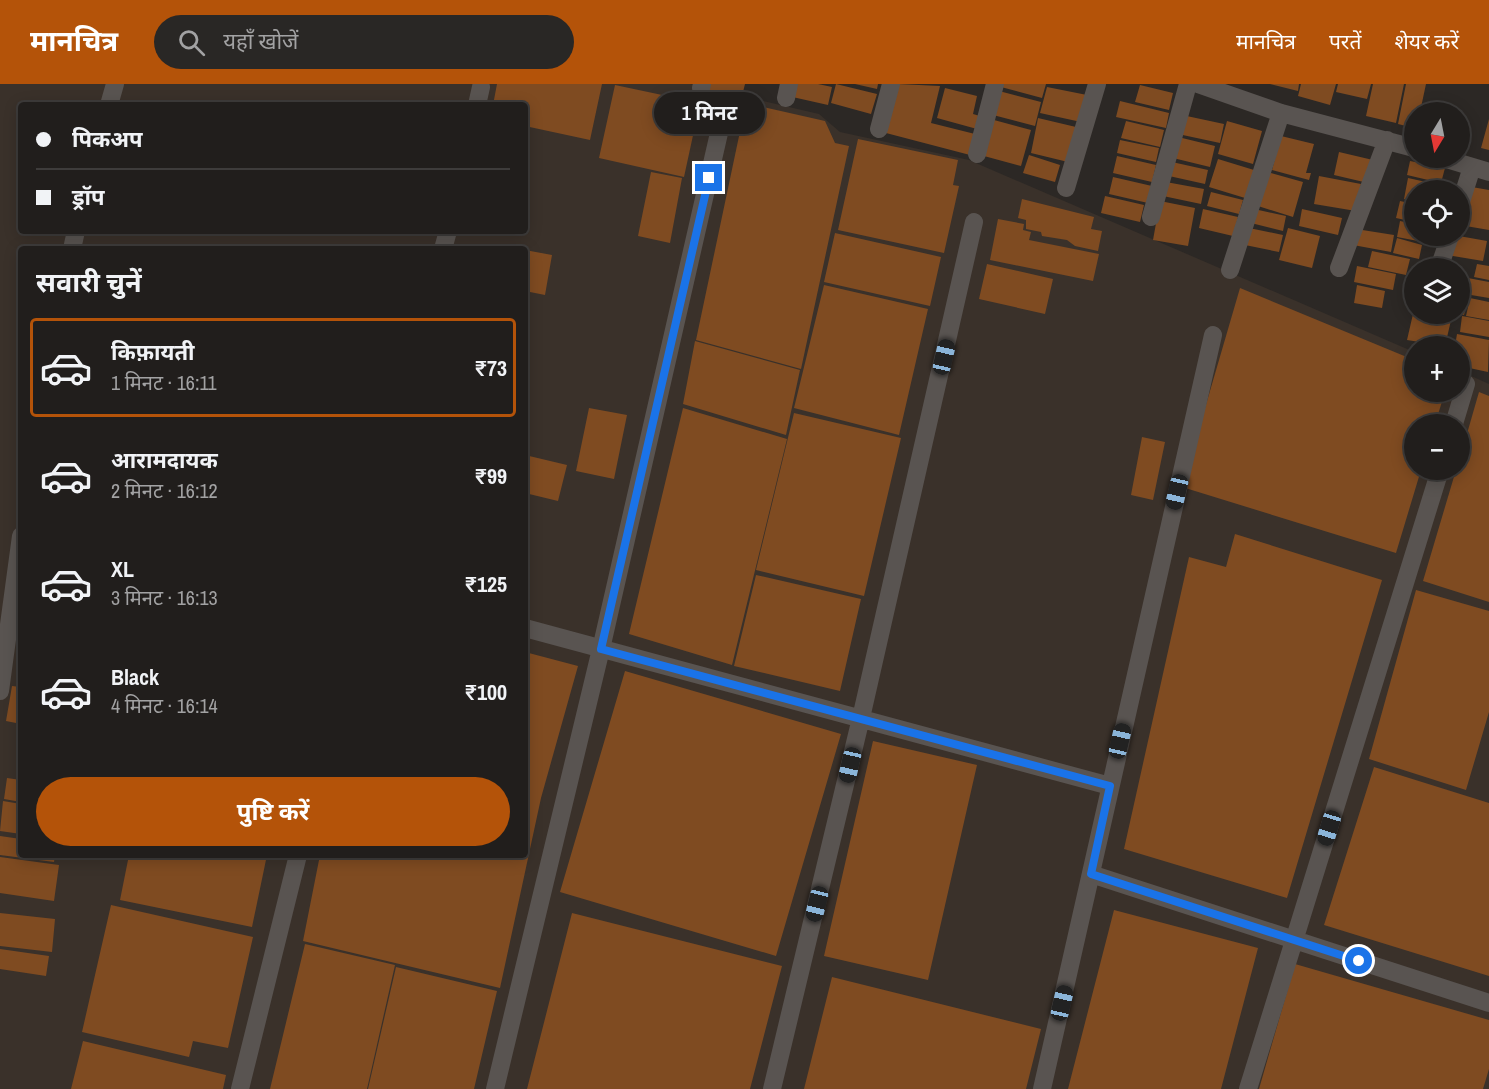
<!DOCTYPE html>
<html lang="hi">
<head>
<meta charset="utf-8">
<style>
	body { margin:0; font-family:"Archivo Narrow","Noto Sans Devanagari",sans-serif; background:#292725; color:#f1f3f6; height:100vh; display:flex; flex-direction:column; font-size:22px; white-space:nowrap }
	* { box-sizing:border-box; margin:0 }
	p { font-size:20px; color:#a2a2a3 }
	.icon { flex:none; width:33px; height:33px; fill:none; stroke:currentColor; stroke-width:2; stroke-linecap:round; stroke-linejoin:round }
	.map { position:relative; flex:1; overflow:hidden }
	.panel { position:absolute; left:18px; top:162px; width:510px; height:612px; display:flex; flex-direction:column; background:#211e1c; border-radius:6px; box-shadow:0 3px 15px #0003,0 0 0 2px #3e3c3b }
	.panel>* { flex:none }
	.top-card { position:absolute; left:18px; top:18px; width:510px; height:132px; border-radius:6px; box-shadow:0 3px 15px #0003,0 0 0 2px #3e3c3b; display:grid; align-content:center; height:132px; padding:0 18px; background:#211e1c }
	.needle { width:39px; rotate:190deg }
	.buttons { position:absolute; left:1404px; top:18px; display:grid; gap:12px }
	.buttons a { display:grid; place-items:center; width:66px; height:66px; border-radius:50%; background:#211e1c; box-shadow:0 3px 15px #0003,0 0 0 2px #3e3c3b; font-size:30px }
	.end { position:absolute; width:27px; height:27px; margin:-14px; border:8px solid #1a73e8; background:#fff; box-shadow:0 0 0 3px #fff }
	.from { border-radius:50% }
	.bubble { position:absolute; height:42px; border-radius:21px; background:#211e1c; box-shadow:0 3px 15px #0003,0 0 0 2px #3e3c3b; font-size:20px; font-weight:700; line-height:42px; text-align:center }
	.car { position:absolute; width:18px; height:36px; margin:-18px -9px; border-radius:8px; box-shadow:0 0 4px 2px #0007; background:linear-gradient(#222 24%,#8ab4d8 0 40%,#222 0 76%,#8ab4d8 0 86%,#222 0) }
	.top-card b { display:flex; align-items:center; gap:21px; height:57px; font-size:22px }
	.top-card b+b { border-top:2px solid #3e3c3b }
	.top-card i { width:15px; height:15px; background:#f1f3f6 }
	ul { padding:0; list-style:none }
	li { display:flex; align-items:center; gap:18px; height:99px; margin:0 12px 9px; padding:0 6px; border:3px solid transparent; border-radius:6px }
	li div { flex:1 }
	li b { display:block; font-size:22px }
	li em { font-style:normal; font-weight:700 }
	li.on { border-color:#b45309 }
	li>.icon { width:54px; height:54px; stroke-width:1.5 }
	h2 { padding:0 18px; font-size:27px; line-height:72px }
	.cta { display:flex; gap:12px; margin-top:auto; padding:12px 18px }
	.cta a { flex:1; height:69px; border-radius:36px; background:#b45309; color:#fff; font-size:24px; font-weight:700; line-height:69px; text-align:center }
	header { display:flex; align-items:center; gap:36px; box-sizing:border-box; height:84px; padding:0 30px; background:#b45309; color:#fff }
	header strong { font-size:28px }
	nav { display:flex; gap:33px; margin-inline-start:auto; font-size:21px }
	.search { width:420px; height:54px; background:#292725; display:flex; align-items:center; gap:15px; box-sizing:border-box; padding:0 21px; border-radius:33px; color:#a2a2a3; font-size:22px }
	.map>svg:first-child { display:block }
</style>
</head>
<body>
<header>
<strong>मानचित्र</strong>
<div class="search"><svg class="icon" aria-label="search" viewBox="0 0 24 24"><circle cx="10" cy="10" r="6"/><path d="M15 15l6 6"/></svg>यहाँ खोजें</div>
<nav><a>मानचित्र</a><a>परतें</a><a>शेयर करें</a></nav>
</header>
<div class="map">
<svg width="1489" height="1005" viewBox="0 0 1489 1005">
	<rect width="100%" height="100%" fill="#2c2825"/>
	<path fill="#3a312a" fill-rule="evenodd" d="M0,0H690L819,30L840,48L969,76L1414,268V308H1460V287L1489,300V1005H0ZM21,21H525V147H21ZM21,165H525V771H21ZM1414,340H1460V386H1414Z"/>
	<path fill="#7f4b21" d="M497,0H602L590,56L525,42V21H493Z
		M708,0H745L741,16L706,9Z
		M791,0H818L832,3L828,21L788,12Z
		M836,0L877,10L871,30L831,19Z
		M855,0H878L877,5Z
		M898,0L940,2L931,39L975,50L970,71L886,49Z
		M1001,0H1046L1042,14L1001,3Z
		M1270,0H1299L1298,7Z
		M1301,0H1336L1330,21L1298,12Z
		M1338,0H1371L1367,15L1336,8Z
		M1373,0H1404L1396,39L1366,32Z
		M1406,0H1426L1420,28H1414V44L1398,40Z
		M615,1L700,19L684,93L599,74Z
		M1140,1L1173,9L1169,26L1135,18Z
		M1047,3L1087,11L1081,38L1040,29Z
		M945,4L977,12L973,30L980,32L977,45L937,34Z
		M999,7L1041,18L1035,42L993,31Z
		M1120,17L1169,29L1166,44L1116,33Z
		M746,19L825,37L835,59L849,62L801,285L696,256Z
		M1182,31L1224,40L1220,59L1178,50Z
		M1038,34L1076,43L1068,78L1031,69Z
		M1489,35V66L1481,64Z
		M994,36L1031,46L1021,82L984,72Z
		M1126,37L1164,46L1160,63L1121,54Z
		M1227,37L1262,47L1253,80L1218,70Z
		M1281,52L1314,60L1306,89H1311L1309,96L1272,86Z
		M1178,53L1215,62L1210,83L1173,74Z
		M858,55L958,76L953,101L959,102L944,169L838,146Z
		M1120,56L1159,64L1156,78L1117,69Z
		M1339,68L1373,76L1368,99L1334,91Z
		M1029,71L1060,81L1055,98L1023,89Z
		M1117,72L1156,81L1152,98L1113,89Z
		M1218,75L1254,86L1245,114L1209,103Z
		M1410,77L1445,84L1441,99L1407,91Z
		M1172,78L1208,86L1205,100L1169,92Z
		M651,88L682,94L670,159L638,152Z
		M1267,88L1303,98L1293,133L1258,122Z
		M1319,92L1361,100L1356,127L1314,120Z
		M1113,93L1152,102L1148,119L1109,110Z
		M1408,94L1440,101L1439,106H1414V117L1404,115Z
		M1166,98L1204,105L1201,120L1163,112Z
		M1466,102L1489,106V146L1460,141Z
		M1211,108L1243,116L1239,130L1207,122Z
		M1105,112L1144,121L1140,138L1101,129Z
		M1022,115L1094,133L1091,145L1102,147L1098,167L1075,162L1067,156L1042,152L1041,148L1026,145V136L1018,134Z
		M1160,117L1195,124L1188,162L1153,156Z
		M1400,117L1414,120V138L1396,134Z
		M1203,125L1238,133L1233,152L1199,144Z
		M1254,125L1286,132L1283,147L1251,139Z
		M1302,125L1342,134L1338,151L1299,142Z
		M998,135L1024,140L1023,146L1031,148L1029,156L1099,170L1093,197L990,176Z
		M1400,137L1414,140V152H1419L1418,157L1397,153Z
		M1249,144L1283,151L1279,168L1245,161Z
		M1288,144L1320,152L1312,184L1279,176Z
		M1356,145L1394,151L1391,168L1353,161Z
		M835,149L941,173L930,222L824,198Z
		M1459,152L1487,157L1483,177L1447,171Z
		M1397,154L1422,161L1419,175L1393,169Z
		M491,160L514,164V165H490Z
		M525,166L552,171L545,211L525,207Z
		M1372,167L1410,175L1406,191L1368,183Z
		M987,180L1053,195L1045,230L979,215Z
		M1477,180L1489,182V196L1474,193Z
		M1357,182L1396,190L1393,206L1354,198Z
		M1468,194L1489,198V214L1465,210Z
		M824,201L928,225L899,351L794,324Z
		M1357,201L1385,207L1382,224L1354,219Z
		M1240,204L1414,276V308H1445L1435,340H1414V386H1421L1396,469L1182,403Z
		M1460,211L1469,213L1464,231L1460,230Z
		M1470,214L1489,218V236L1466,232Z
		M1413,230L1452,232L1445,262L1407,256Z
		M1462,232L1489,237V253L1460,248Z
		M1457,250L1489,256L1488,288L1460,282V262H1455Z
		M695,257L800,286L786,351L683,320Z
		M1479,308L1489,312V518L1423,497L1456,386H1460V374Z
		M589,324L627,331L614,395L576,387Z
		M683,324L787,355L732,581L629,550Z
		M794,329L901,354L864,512L756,486Z
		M1142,353L1165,358L1153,416L1131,411Z
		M525,371L567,381L558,417L525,409Z
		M1235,450L1382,496L1287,814L1124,765L1189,473L1226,483Z
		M756,491L861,515L840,607L734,582Z
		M1416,506L1489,527V628L1466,706L1369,675Z
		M17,527L21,528V550L13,549Z
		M525,568L578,582L541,714L500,904L303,857L320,771H525Z
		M625,587L841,650L776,872L560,808Z
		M12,602L21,603V640L6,637Z
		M873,657L977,681L928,896L824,872Z
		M1374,683L1489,719V892L1324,841Z
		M7,694L21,696V718L4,715Z
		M3,717L21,720V750L0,747Z
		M0,752L21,755V771H55L54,778L0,771Z
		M129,771H267L252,843L120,816Z
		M0,773L59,781L54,817L0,809Z
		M111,821L253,853L228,964L193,957L189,973L82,948Z
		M1114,826L1258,864L1221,1005H1068Z
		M0,829L55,835L52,868L0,862Z
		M572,829L782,882L750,1005H527Z
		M305,860L395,881L367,1005H270Z
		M0,865L49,872L46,892L0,885Z
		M1295,880L1489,936V985L1483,1005H1259Z
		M396,883L497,907L474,1005H368Z
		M832,893L1041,945L1026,1005H804Z
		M83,957L226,991L223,1005H71Z"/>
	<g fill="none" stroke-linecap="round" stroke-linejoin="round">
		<path stroke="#595451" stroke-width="18" d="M1198,0L1281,29L1414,64
			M701,4L702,0
			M786,14L789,0
			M109,21L115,0
			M477,21L481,3
			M879,45L891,0
			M977,70L995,0
			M1443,74L1489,88
			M1066,104L1097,0
			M1460,121L1472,83
			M1151,133L1188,0
			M72,165L76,147
			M443,165L448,147
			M1339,184L1387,56
			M1439,184L1450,152
			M1230,186L1281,29
			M1454,340L1466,300
			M525,544L1110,702
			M0,607L21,452
			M1091,790L1489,919
			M240,1005L298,771
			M495,1005L601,565L719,49
			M772,1005L861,634L974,138
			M1042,1005L1213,251
			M1248,1005L1440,386"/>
	</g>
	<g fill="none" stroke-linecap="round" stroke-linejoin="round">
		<path stroke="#1a73e8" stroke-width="8" d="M709,94L601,565L1110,702L1091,790L1359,877"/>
	</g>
</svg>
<div class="buttons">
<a><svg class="needle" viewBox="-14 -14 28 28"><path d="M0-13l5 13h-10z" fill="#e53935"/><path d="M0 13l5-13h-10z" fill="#a2a2a3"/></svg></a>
<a><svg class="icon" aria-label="locate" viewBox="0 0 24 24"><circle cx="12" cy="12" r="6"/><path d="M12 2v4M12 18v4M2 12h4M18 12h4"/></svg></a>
<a><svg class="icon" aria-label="layers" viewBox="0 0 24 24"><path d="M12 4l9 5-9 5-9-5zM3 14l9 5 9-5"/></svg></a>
<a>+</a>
<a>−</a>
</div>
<i class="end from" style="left:1359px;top:877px"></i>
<i class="end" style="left:709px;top:94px"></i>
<div class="bubble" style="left:654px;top:8px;width:111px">1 मिनट</div>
<i class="car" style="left:944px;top:273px;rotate:13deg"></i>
<i class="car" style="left:1177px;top:408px;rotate:193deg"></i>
<i class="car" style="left:1120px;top:657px;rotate:13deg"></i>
<i class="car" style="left:850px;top:681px;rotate:193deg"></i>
<i class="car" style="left:1329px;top:744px;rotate:197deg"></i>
<i class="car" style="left:817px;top:820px;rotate:194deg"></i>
<i class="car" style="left:1062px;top:919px;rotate:13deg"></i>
<div class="top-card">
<b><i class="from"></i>पिकअप</b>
<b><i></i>ड्रॉप</b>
</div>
<section class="panel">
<h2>सवारी चुनें</h2>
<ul>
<li class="on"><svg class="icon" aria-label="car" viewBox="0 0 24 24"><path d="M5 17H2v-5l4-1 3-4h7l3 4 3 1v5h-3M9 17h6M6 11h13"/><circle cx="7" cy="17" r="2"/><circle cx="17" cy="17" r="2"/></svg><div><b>किफ़ायती</b><p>1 मिनट · 16:11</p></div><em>₹73</em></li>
<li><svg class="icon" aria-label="car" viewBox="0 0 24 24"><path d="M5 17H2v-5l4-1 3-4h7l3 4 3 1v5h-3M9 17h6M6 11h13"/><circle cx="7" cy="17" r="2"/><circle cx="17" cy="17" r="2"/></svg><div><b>आरामदायक</b><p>2 मिनट · 16:12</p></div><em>₹99</em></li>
<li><svg class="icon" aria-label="car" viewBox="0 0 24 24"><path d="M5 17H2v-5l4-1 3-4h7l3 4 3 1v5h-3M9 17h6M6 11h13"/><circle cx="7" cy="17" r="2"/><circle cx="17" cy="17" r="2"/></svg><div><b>XL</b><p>3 मिनट · 16:13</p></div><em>₹125</em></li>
<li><svg class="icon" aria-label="car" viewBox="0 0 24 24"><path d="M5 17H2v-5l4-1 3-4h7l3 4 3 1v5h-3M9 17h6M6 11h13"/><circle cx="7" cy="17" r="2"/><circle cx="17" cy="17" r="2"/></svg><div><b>Black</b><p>4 मिनट · 16:14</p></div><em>₹100</em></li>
</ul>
<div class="cta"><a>पुष्टि करें</a></div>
</section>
</div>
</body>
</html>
